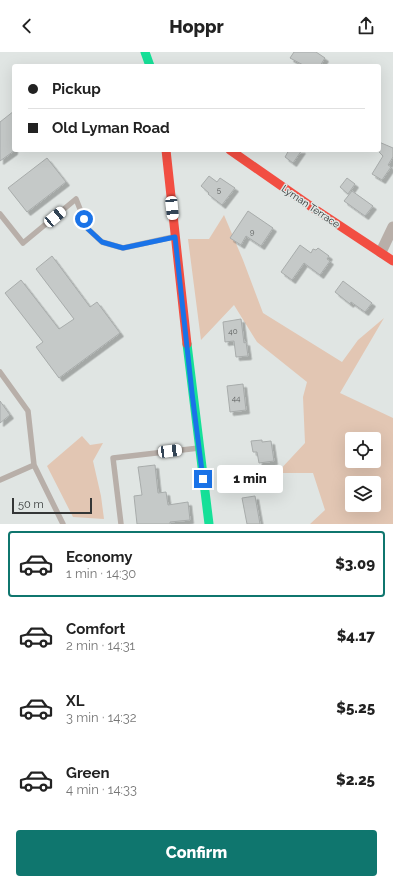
<!DOCTYPE html>
<html lang="en">
<head>
<meta charset="utf-8">
<style>
	body { margin:0; font-family:Raleway,sans-serif; background:#f2f2f2; color:#222; height:100vh; display:flex; flex-direction:column; font-size:15px; white-space:nowrap }
	* { box-sizing:border-box; margin:0 }
	p { font-size:13px; color:#767676 }
	.icon { flex:none; width:22px; height:22px; fill:none; stroke:currentColor; stroke-width:2; stroke-linecap:round; stroke-linejoin:round }
	.map { position:relative; height:472px; overflow:hidden }
	.side { display:flex; flex-direction:column; background:#fff; flex:1 }
	.side>* { flex:none }
	.top-card { position:absolute; left:12px; top:12px; width:369px; height:88px; border-radius:4px; box-shadow:0 4px 16px #0002; display:grid; align-content:center; height:88px; padding:0 16px; background:#fff }
	.buttons { position:absolute; left:345px; top:380px; display:grid; gap:8px }
	.buttons a { display:grid; place-items:center; width:36px; height:36px; border-radius:4px; background:#fff; box-shadow:0 4px 16px #0002; font-size:20px }
	.scale { position:absolute; left:12px; bottom:10px; width:80px; box-sizing:border-box; padding-left:4px; border:2px solid #343636; border-top:0; font-size:11px; line-height:14px; white-space:nowrap; color:#343636; -webkit-text-stroke:3px #dfe6e4; paint-order:stroke }
	.end { position:absolute; width:18px; height:18px; margin:-9px; border:5px solid #1a73e8; background:#fff; box-shadow:0 0 0 2px #fff }
	.from { border-radius:50% }
	.bubble { position:absolute; height:28px; border-radius:4px; background:#fff; box-shadow:0 4px 16px #0002; font-size:13px; font-weight:800; line-height:28px; text-align:center }
	.car { position:absolute; width:12px; height:24px; margin:-12px -6px; border-radius:5px; box-shadow:0 0 3px 1px #0007; background:linear-gradient(#fff 24%,#345 0 40%,#fff 0 76%,#345 0 86%,#fff 0) }
	.top-card b { display:flex; align-items:center; gap:14px; height:38px; font-size:15px }
	.top-card b+b { border-top:1px solid #e0e0e0 }
	.top-card i { width:10px; height:10px; background:#222 }
	ul { padding:7px 0 0; list-style:none }
	li { display:flex; align-items:center; gap:12px; height:66px; margin:0 8px 6px; padding:0 8px; border:2px solid transparent; border-radius:4px }
	li div { flex:1 }
	li b { display:block; font-size:15px }
	li em { font-style:normal; font-weight:800 }
	li.active { border-color:#0f766e }
	li>.icon { width:36px; height:36px; stroke-width:1.5 }
	.action { display:flex; gap:8px; margin-top:auto; padding:8px 16px }
	.action a { flex:1; height:46px; border-radius:4px; background:#0f766e; color:#fff; font-size:16px; font-weight:800; line-height:46px; text-align:center }
	header { display:flex; justify-content:space-between; align-items:center; height:52px; padding:0 16px; background:#fff; font-size:18px; font-weight:800 }
	.map>svg:first-child { display:block }
</style>
</head>
<body>
<header><svg class="icon" aria-label="back" viewBox="0 0 24 24"><path d="M15 5l-7 7 7 7"/></svg>Hoppr<svg class="icon" aria-label="share" viewBox="0 0 24 24"><path d="M12 15V3M7 8l5-5 5 5M5 13v7h14v-7"/></svg></header>
<div class="map">
<svg width="393" height="472" viewBox="0 0 393 472">
	<defs>
		<filter id="shadow"><feDropShadow dx="3.5" dy="3.5" stdDeviation="0" flood-color="#0004"/></filter>
	</defs>
	<rect width="100%" height="100%" fill="#e0e5e3"/>
	<path fill="#e2c6b3" fill-rule="evenodd" d="M224,163L243,208L263,261L342,310L358,288L384,266L340,341L393,366V472H310L325,458L313,421H277L305,391L303,345L307,330L257,290L234,253L201,288L188,187H209ZM352,387H374V409H352ZM352,431H374V453H352Z
		M82,384L90,393L103,391L93,409L101,444L104,467L73,465L47,414Z"/>
	<path fill="#c5c9c8" stroke="#a8acab" filter="url(#shadow)" d="M294,0H316L325,6L320,14H305L290,6Z
		M14,59V99L0,109V70Z
		M379,90L393,96V105L388,113L391,115L382,128L372,122L383,104L379,100Z
		M289,98H302L293,111L285,105Z
		M47,106L66,130L27,160L8,136Z
		M209,124L217,130L220,126L235,136L222,153L208,142L209,141L201,134Z
		M347,126L355,132L348,142L340,135Z
		M352,139L373,154L365,164L344,149Z
		M248,159L273,176L261,194L246,184L241,193L230,186Z
		M300,193L311,201L313,197L316,198L318,196L329,204L327,207L330,209L320,223L304,211L292,228L281,220Z
		M52,204L90,255L97,250L120,281L59,326L36,295L43,290L5,241L21,228L59,277L74,267L36,217Z
		M343,229L372,251L365,260L351,250L350,252L335,240Z
		M241,267L244,291L246,290L248,304L236,305L234,289L225,290L223,270Z
		M243,332L246,358L230,360L227,334Z
		M0,349L10,363L0,371Z
		M262,388V390L271,389L274,409L259,411L257,400H253L251,389Z
		M155,413L158,441L166,440L168,453L188,450L190,468L170,470V472H137L134,444L142,443L138,415Z
		M255,444L260,472H247L242,446Z"/>
	<g fill="none" stroke-linecap="round" stroke-linejoin="round">
		<path stroke="#b8afa9" stroke-width="5.5" d="M0,162L23,191L76,147L88,177L102,190L123,196L173,185
			M0,320L28,359L34,413
			M0,428L34,413L63,472
			M121,472L113,406L199,396"/>
		<path stroke="#b8afa9" stroke-width="11" d="M381,200L393,175"/>
		<path stroke="#16e098" stroke-width="9" d="M145,0L150,14
			M187,292L209,472"/>
		<path stroke="#f24e42" stroke-width="9" d="M166,98L187,292
			M230,98L316,158L393,209"/>
	</g>
	<g fill="none" stroke-linecap="round" stroke-linejoin="round">
		<path stroke="#1a73e8" stroke-width="5" d="M84,167L88,177L102,190L123,196L175,185L192,341L203,427"/>
	</g>
	<g text-anchor="middle" stroke-width="3" stroke-linejoin="round" paint-order="stroke">
		<g font-size="8" fill="#585b5a">
			<text x="219" y="141">5</text>
			<text x="252" y="183">9</text>
			<text x="233" y="282">40</text>
			<text x="236" y="349">44</text>
		</g>
		<g font-size="10" fill="#343636" stroke="#dfe6e4">
			<text transform="translate(311 154) rotate(34)" y="4">Lyman Terrace</text>
		</g>
	</g>
</svg>
<div class="buttons">
<a><svg class="icon" aria-label="locate" viewBox="0 0 24 24"><circle cx="12" cy="12" r="6"/><path d="M12 2v4M12 18v4M2 12h4M18 12h4"/></svg></a>
<a><svg class="icon" aria-label="layers" viewBox="0 0 24 24"><path d="M12 4l9 5-9 5-9-5zM3 14l9 5 9-5"/></svg></a>
</div>
<div class="scale">50 m</div>
<i class="end from" style="left:84px;top:167px"></i>
<i class="end" style="left:203px;top:427px"></i>
<div class="bubble" style="left:217px;top:413px;width:66px">1 min</div>
<i class="car" style="left:172px;top:156px;rotate:174deg"></i>
<i class="car" style="left:55px;top:165px;rotate:50deg"></i>
<i class="car" style="left:170px;top:399px;rotate:83deg"></i>
<div class="top-card">
<b><i class="from"></i>Pickup</b>
<b><i></i>Old Lyman Road</b>
</div>
</div>
<section class="side">
<ul>
<li class="active"><svg class="icon" aria-label="car" viewBox="0 0 24 24"><path d="M5 17H2v-5l4-1 3-4h7l3 4 3 1v5h-3M9 17h6M6 11h13"/><circle cx="7" cy="17" r="2"/><circle cx="17" cy="17" r="2"/></svg><div><b>Economy</b><p>1 min · 14:30</p></div><em>$3.09</em></li>
<li><svg class="icon" aria-label="car" viewBox="0 0 24 24"><path d="M5 17H2v-5l4-1 3-4h7l3 4 3 1v5h-3M9 17h6M6 11h13"/><circle cx="7" cy="17" r="2"/><circle cx="17" cy="17" r="2"/></svg><div><b>Comfort</b><p>2 min · 14:31</p></div><em>$4.17</em></li>
<li><svg class="icon" aria-label="car" viewBox="0 0 24 24"><path d="M5 17H2v-5l4-1 3-4h7l3 4 3 1v5h-3M9 17h6M6 11h13"/><circle cx="7" cy="17" r="2"/><circle cx="17" cy="17" r="2"/></svg><div><b>XL</b><p>3 min · 14:32</p></div><em>$5.25</em></li>
<li><svg class="icon" aria-label="car" viewBox="0 0 24 24"><path d="M5 17H2v-5l4-1 3-4h7l3 4 3 1v5h-3M9 17h6M6 11h13"/><circle cx="7" cy="17" r="2"/><circle cx="17" cy="17" r="2"/></svg><div><b>Green</b><p>4 min · 14:33</p></div><em>$2.25</em></li>
</ul>
<div class="action"><a>Confirm</a></div>
</section>
</body>
</html>
